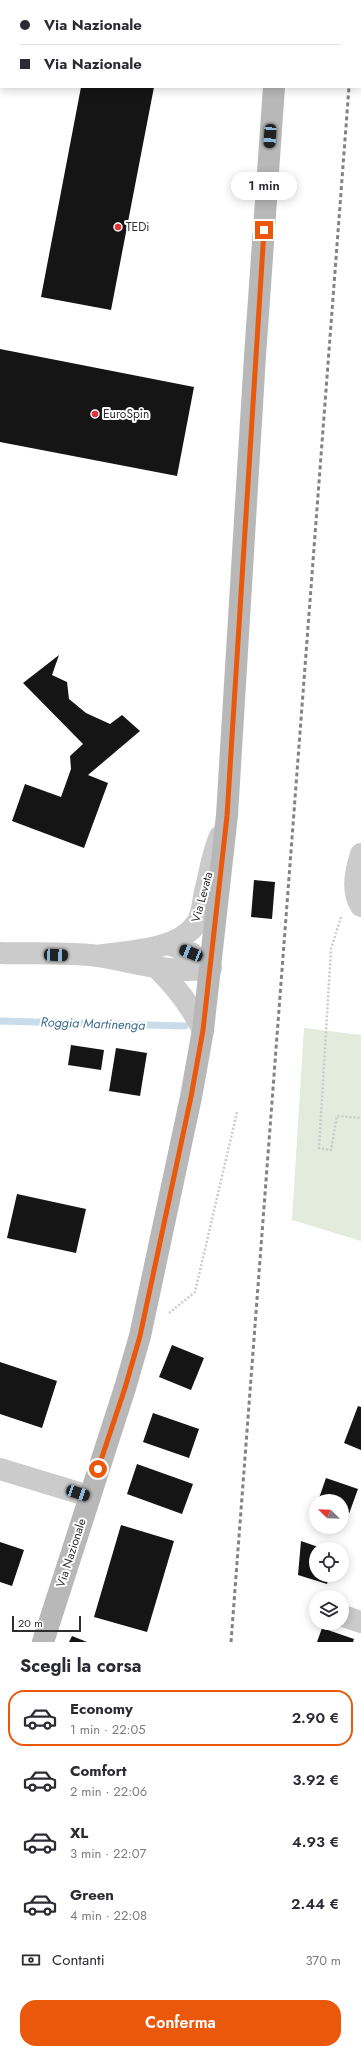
<!DOCTYPE html>
<html lang="it">
<head>
<meta charset="utf-8">
<style>
	body { margin:0; font-family:Jost,sans-serif; background:#f2f2f3; color:#2b2b33; height:100vh; display:flex; flex-direction:column; font-size:15px; white-space:nowrap }
	* { box-sizing:border-box; margin:0 }
	p { font-size:13px; color:#7c7c81 }
	.icon { flex:none; width:22px; height:22px; fill:none; stroke:currentColor; stroke-width:2; stroke-linecap:round; stroke-linejoin:round }
	.map { position:relative; height:1642px; overflow:hidden }
	.details { display:flex; flex-direction:column; background:#fff; flex:1 }
	.details>* { flex:none }
	.banner { position:absolute; left:0px; top:0px; width:361px; height:88px; box-shadow:0 2px 10px #0003; display:grid; align-content:center; height:88px; padding:0 20px; background:#fff }
	.needle { width:26px; rotate:293deg }
	.controls { position:absolute; left:309px; top:1494px; display:grid; gap:8px }
	.controls a { display:grid; place-items:center; width:40px; height:40px; border-radius:50%; background:#fff; box-shadow:0 2px 10px #0003; font-size:20px }
	.scale { position:absolute; left:12px; bottom:10px; width:69px; box-sizing:border-box; padding-left:4px; border:2px solid #2e2e2e; border-top:0; font-size:11px; line-height:14px; white-space:nowrap; color:#2e2e2e; -webkit-text-stroke:3px #fff; paint-order:stroke }
	.end { position:absolute; width:18px; height:18px; margin:-9px; border:5px solid #ea580c; background:#fff; box-shadow:0 0 0 2px #fff }
	.from { border-radius:50% }
	.bubble { position:absolute; height:28px; border-radius:14px; background:#fff; box-shadow:0 2px 10px #0003; font-size:13px; font-weight:600; line-height:28px; text-align:center }
	.car { position:absolute; width:12px; height:24px; margin:-12px -6px; border-radius:5px; box-shadow:0 0 3px 1px #0007; background:linear-gradient(#222 24%,#8ab4d8 0 40%,#222 0 76%,#8ab4d8 0 86%,#222 0) }
	.banner b { display:flex; align-items:center; gap:14px; height:38px; font-size:15px }
	.banner b+b { border-top:1px solid #e1e1e2 }
	.banner i { width:10px; height:10px; background:#2b2b33 }
	ul { padding:0; list-style:none }
	li { display:flex; align-items:center; gap:12px; height:56px; margin:0 8px 6px; padding:0 12px; border:2px solid transparent; border-radius:16px }
	li div { flex:1 }
	li b { display:block; font-size:15px }
	li em { font-style:normal; font-weight:600 }
	li.active { border-color:#ea580c }
	li>.icon { width:36px; height:36px; stroke-width:1.5 }
	h2 { padding:0 20px; font-size:18px; line-height:48px }
	.pay { display:flex; align-items:center; gap:10px; height:44px; padding:0 20px; font-size:15px }
	.pay p { margin-inline-start:auto }
	.action { display:flex; gap:8px; margin-top:auto; padding:8px 20px }
	.action a { flex:1; height:46px; border-radius:16px; background:#ea580c; color:#fff; font-size:16px; font-weight:600; line-height:46px; text-align:center }
	.map>svg:first-child { display:block }
</style>
</head>
<body>
<div class="map">
<svg width="361" height="1642" viewBox="0 0 361 1642">
	<rect width="100%" height="100%" fill="#fff"/>
	<path fill="#e3ebdc" d="M304,1028L361,1035V1241L292,1220Z"/>
	<g fill="none" stroke-linecap="round" stroke-linejoin="round">
		<path stroke="#c8dceb" stroke-width="7" d="M0,1021L185,1026"/>
	</g>
	<path fill="#151515" d="M81,87H154L111,310L41,297Z
		M0,349L194,387L177,476L0,442Z
		M59,655L52,675L67,682L69,699L86,713L110,724L122,715L140,731L88,775L108,783L84,848L12,821L25,784L61,797L71,769L70,756L83,744L23,683Z
		M254,880L275,882L272,919L251,917Z
		M71,1045L104,1050L101,1070L68,1065Z
		M116,1048L147,1053L140,1096L109,1091Z
		M17,1194L86,1209L76,1253L7,1238Z
		M172,1345L204,1358L191,1390L159,1377Z
		M0,1362L57,1381L42,1428L0,1414Z
		M358,1406L361,1407V1450L344,1443Z
		M153,1413L199,1429L189,1458L143,1442Z
		M137,1464L193,1484L182,1514L127,1494Z
		M326,1478L358,1489L346,1522L342,1520V1501H318Z
		M121,1525L174,1541L147,1632L94,1617Z
		M301,1541L324,1549H316V1575H329L327,1584L298,1575Z
		M0,1542L24,1550L12,1586L0,1582Z
		M322,1628L354,1639L353,1642H317Z
		M72,1636L87,1642H69Z"/>
	<g fill="none" stroke-linecap="round" stroke-linejoin="round">
		<path stroke="#cbcbcb" stroke-width="2.5" stroke-dasharray="2 2" stroke-linecap="butt" d="M341,917L331,949L319,1148L331,1150L337,1116L361,1118
			M169,1313L195,1292L237,1112"/>
		<path stroke="#cbcbcb" stroke-width="22" d="M205,0L211,1
			M9,1V0
			M249,1L252,0
			M0,46L1,41
			M361,854C356,870 351,891 361,906
			M169,944L191,953L211,968
			M0,953C31,954 68,952 98,956C136,962 172,975 211,968
			M97,956C128,951 177,951 196,924C202,916 203,901 205,892C210,872 212,854 220,836
			M157,968C177,988 190,1005 203,1030
			M0,1469L89,1496
			M343,1616L361,1622"/>
		<path stroke="#b8b8b8" stroke-width="22" d="M282,1V0
			M43,1642L125,1388L140,1336L191,1097L203,1030L227,815L255,356L274,87"/>
		<path stroke="#838383" stroke-width="3" stroke-dasharray="4 3" stroke-linecap="butt" d="M356,1V0
			M231,1642L349,87"/>
	</g>
	<g fill="none" stroke-linecap="round" stroke-linejoin="round">
		<path stroke="#ea580c" stroke-width="5" d="M98,1469L125,1388L140,1336L191,1097L203,1030L227,816L264,230"/>
	</g>
	<g fill="#e23339" stroke="#fff" stroke-width="1.5">
		<circle cx="118" cy="227" r="4"/>
		<circle cx="95" cy="414" r="4"/>
	</g>
	<g text-anchor="middle" stroke-width="4" stroke-linejoin="round" paint-order="stroke">
		<g font-size="12" fill="#2e2e2e" stroke="#fff" text-anchor="start">
			<text x="126" y="231">TEDi</text>
			<text x="103" y="418">EuroSpin</text>
		</g>
		<g font-size="12" fill="#2e2e2e" stroke="#fff">
			<text transform="translate(202 897) rotate(-75)" y="4">Via Levata</text>
			<text transform="translate(71 1553) rotate(-72)" y="4">Via Nazionale</text>
		</g>
		<g font-size="13" font-style="italic" fill="#3e6c8e" stroke="#fff">
			<text transform="translate(93 1023) rotate(2)" y="5">Roggia Martinenga</text>
		</g>
	</g>
</svg>
<div class="controls">
<a><svg class="needle" viewBox="-14 -14 28 28"><path d="M0-13l5 13h-10z" fill="#e53935"/><path d="M0 13l5-13h-10z" fill="#7c7c81"/></svg></a>
<a><svg class="icon" aria-label="locate" viewBox="0 0 24 24"><circle cx="12" cy="12" r="6"/><path d="M12 2v4M12 18v4M2 12h4M18 12h4"/></svg></a>
<a><svg class="icon" aria-label="layers" viewBox="0 0 24 24"><path d="M12 4l9 5-9 5-9-5zM3 14l9 5 9-5"/></svg></a>
</div>
<div class="scale">20 m</div>
<i class="end from" style="left:98px;top:1469px"></i>
<i class="end" style="left:264px;top:230px"></i>
<div class="bubble" style="left:231px;top:172px;width:66px">1 min</div>
<i class="car" style="left:270px;top:136px;rotate:184deg"></i>
<i class="car" style="left:191px;top:953px;rotate:292deg"></i>
<i class="car" style="left:56px;top:955px;rotate:92deg"></i>
<i class="car" style="left:78px;top:1493px;rotate:108deg"></i>
<div class="banner">
<b><i class="from"></i>Via Nazionale</b>
<b><i></i>Via Nazionale</b>
</div>
</div>
<section class="details">
<h2>Scegli la corsa</h2>
<ul>
<li class="active"><svg class="icon" aria-label="car" viewBox="0 0 24 24"><path d="M5 17H2v-5l4-1 3-4h7l3 4 3 1v5h-3M9 17h6M6 11h13"/><circle cx="7" cy="17" r="2"/><circle cx="17" cy="17" r="2"/></svg><div><b>Economy</b><p>1 min · 22:05</p></div><em>2.90 €</em></li>
<li><svg class="icon" aria-label="car" viewBox="0 0 24 24"><path d="M5 17H2v-5l4-1 3-4h7l3 4 3 1v5h-3M9 17h6M6 11h13"/><circle cx="7" cy="17" r="2"/><circle cx="17" cy="17" r="2"/></svg><div><b>Comfort</b><p>2 min · 22:06</p></div><em>3.92 €</em></li>
<li><svg class="icon" aria-label="car" viewBox="0 0 24 24"><path d="M5 17H2v-5l4-1 3-4h7l3 4 3 1v5h-3M9 17h6M6 11h13"/><circle cx="7" cy="17" r="2"/><circle cx="17" cy="17" r="2"/></svg><div><b>XL</b><p>3 min · 22:07</p></div><em>4.93 €</em></li>
<li><svg class="icon" aria-label="car" viewBox="0 0 24 24"><path d="M5 17H2v-5l4-1 3-4h7l3 4 3 1v5h-3M9 17h6M6 11h13"/><circle cx="7" cy="17" r="2"/><circle cx="17" cy="17" r="2"/></svg><div><b>Green</b><p>4 min · 22:08</p></div><em>2.44 €</em></li>
</ul>
<div class="pay"><svg class="icon" aria-label="cash" viewBox="0 0 24 24"><path d="M3 7h18v10H3z"/><circle cx="12" cy="12" r="2"/></svg>Contanti<p>370 m</p></div>
<div class="action"><a>Conferma</a></div>
</section>
</body>
</html>
